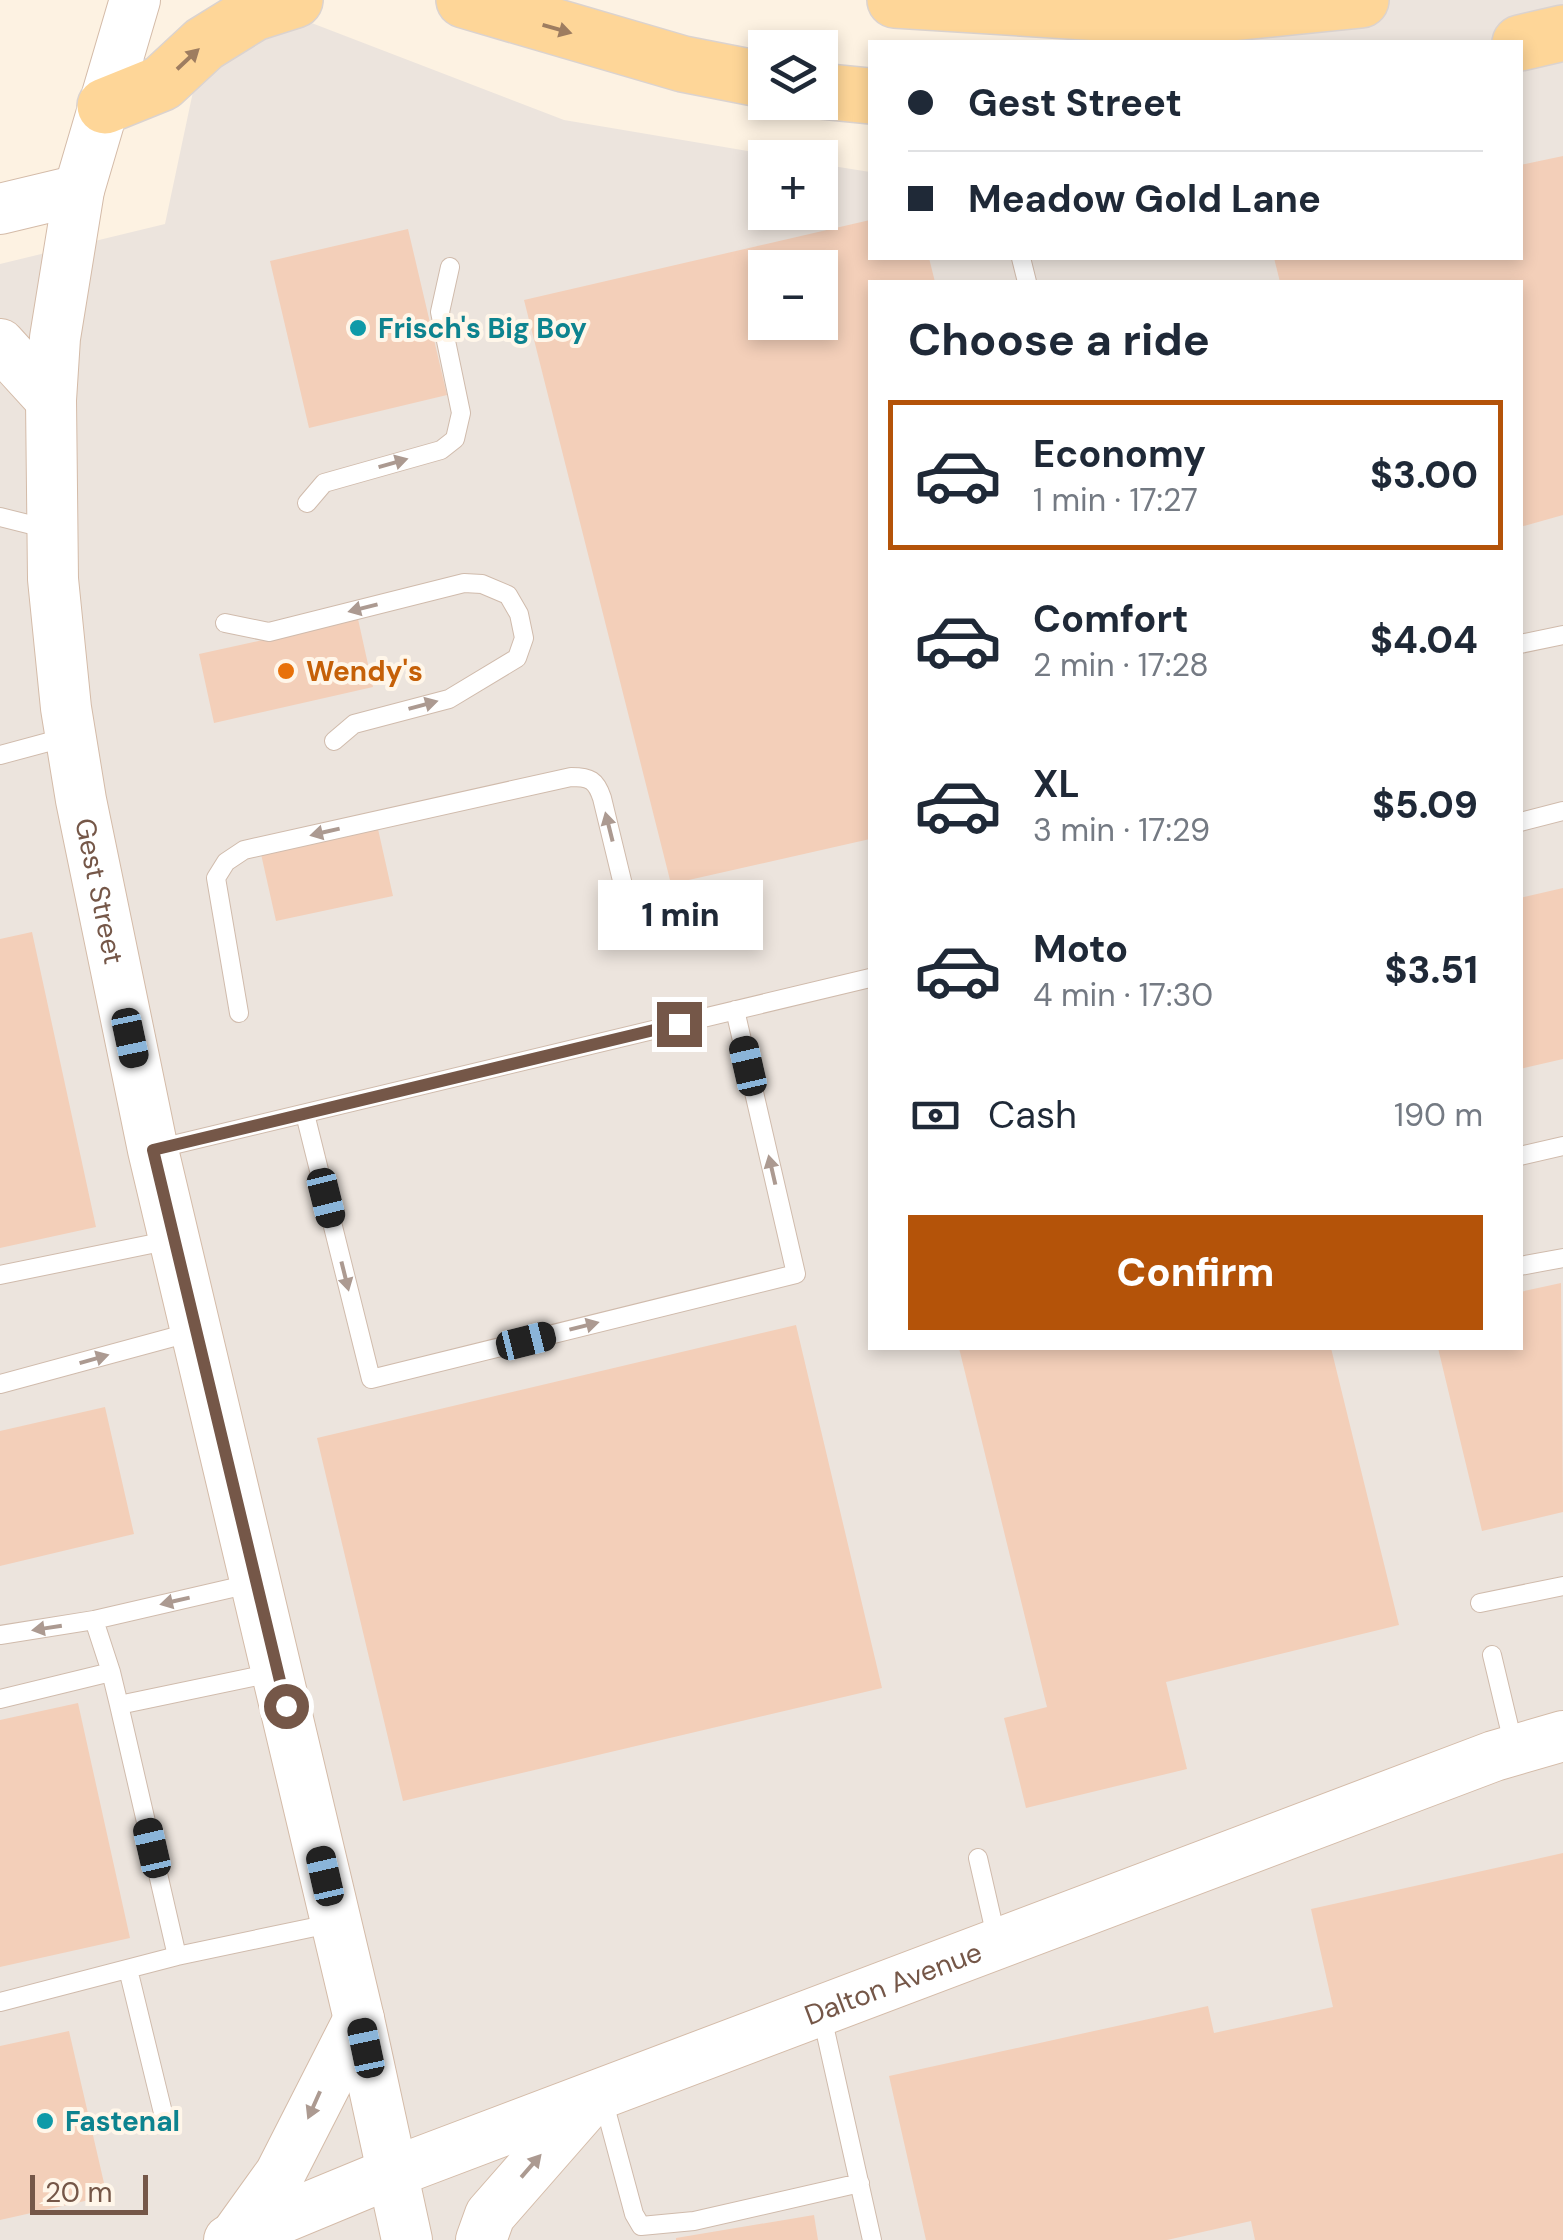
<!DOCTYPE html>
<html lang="en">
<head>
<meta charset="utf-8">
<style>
	body { margin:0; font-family:"DM Sans",sans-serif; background:#f6f6f7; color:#1f2937; height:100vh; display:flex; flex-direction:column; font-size:38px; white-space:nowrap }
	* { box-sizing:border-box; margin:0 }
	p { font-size:32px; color:#747a83 }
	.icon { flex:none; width:55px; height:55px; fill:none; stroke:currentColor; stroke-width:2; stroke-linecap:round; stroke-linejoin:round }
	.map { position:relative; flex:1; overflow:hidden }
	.side { position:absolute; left:868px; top:280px; width:655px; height:1070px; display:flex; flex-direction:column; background:#fff; border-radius:0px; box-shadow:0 5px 15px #0003 }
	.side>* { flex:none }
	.banner { position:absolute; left:868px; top:40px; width:655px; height:220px; border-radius:0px; box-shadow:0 5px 15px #0003; display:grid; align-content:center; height:220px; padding:0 40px; background:#fff }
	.tools { position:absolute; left:748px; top:30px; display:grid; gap:20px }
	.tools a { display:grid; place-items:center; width:90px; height:90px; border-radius:0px; background:#fff; box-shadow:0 5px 15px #0003; font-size:50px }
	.scale { position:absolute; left:30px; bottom:25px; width:118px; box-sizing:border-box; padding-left:10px; border:5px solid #755748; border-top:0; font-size:28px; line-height:35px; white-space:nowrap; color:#755748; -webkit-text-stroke:8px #fff6e9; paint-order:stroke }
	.end { position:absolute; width:45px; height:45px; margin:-22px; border:12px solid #755748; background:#fff; box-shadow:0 0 0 5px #fff }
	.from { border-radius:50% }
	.bubble { position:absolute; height:70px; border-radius:0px; background:#fff; box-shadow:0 5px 15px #0003; font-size:32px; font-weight:800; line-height:70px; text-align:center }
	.car { position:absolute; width:30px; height:60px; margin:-30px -15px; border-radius:12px; box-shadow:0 0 8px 2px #0007; background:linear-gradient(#222 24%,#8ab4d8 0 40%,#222 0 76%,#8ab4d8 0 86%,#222 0) }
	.banner b { display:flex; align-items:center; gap:35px; height:95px; font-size:38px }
	.banner b+b { border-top:2px solid #e0e1e3 }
	.banner i { width:25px; height:25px; background:#1f2937 }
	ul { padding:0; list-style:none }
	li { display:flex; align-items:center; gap:30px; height:150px; margin:0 20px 15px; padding:0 20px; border:5px solid transparent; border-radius:0px }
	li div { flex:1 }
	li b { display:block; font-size:38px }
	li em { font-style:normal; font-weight:800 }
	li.on { border-color:#b45309 }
	li>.icon { width:90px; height:90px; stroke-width:1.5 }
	h2 { padding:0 40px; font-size:45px; line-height:120px }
	.pay { display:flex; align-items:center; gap:25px; height:110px; padding:0 40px; font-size:38px }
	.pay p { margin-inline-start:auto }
	.primary-button { display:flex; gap:20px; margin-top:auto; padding:20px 40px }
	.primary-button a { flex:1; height:115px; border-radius:0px; background:#b45309; color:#fff; font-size:40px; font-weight:800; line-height:115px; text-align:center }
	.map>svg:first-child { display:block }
</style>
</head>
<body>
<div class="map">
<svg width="1563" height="2240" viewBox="0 0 1563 2240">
	<rect width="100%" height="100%" fill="#fdf2e2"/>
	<path fill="#ece4dd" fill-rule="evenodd" d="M1177,0H1563V2240H0V264L165,224L198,68L251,23L309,22L564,120L784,157L765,158V212H820V164L870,172V258H1520V42H1186ZM765,268H820V322H765ZM870,282H1520V1348H870Z"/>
	<path fill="#f3cfb9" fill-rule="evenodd" d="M1563,156V515L1520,527V282H1280L1274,258H1520V165Z
		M870,220V258H929L935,282H870V839L671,884L524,300ZM765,268H820V322H765Z
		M408,229L447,395L309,428L270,261Z
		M358,619L373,687L214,723L199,654Z
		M378,829L393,896L276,921L261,854Z
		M1563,888V1059L1520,1069V898Z
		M32,932L96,1227L0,1248V939Z
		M1561,1283L1563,1512L1482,1531L1438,1348H1520V1292Z
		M796,1325L882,1688L403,1801L317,1438Z
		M959,1348H1331L1399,1625L1166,1682L1187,1769L1026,1808L1004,1718L1047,1707Z
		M105,1407L134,1534L0,1566V1431Z
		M78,1703L130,1938L0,1967V1720Z
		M1563,1853V2240H1255L1251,2221L1167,2240H926L889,2076L1208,2006L1214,2033L1333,2007L1311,1909Z
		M69,2031L107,2196L0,2220V2046Z
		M814,2215L818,2240H676V2238Z"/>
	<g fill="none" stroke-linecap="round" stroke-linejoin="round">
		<defs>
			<path id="lane" d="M1021,258L1027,282
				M307,503L324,483L441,450L455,439L461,413L440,312L450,267
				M0,517L48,529
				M225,623L269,632L464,583L482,584L508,595L519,614L524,638L517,658L449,699L354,724L334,741
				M1520,644L1563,635
				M0,755L67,737
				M1520,822L1563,811
				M239,1013L216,878L226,862L244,850L571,777C590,777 596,780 602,798L625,893L627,922
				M305,1114L371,1379L796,1274L735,1010
				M156,1149L870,978
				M1520,1156L1563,1146
				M1520,1266L1563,1258
				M0,1275L171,1240
				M0,1384L192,1332
				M1480,1603L1563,1586
				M94,1620L111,1672
				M0,1635L94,1620L254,1583
				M1492,1655L1514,1747
				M272,1673L119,1705L177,1956L334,1923
				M0,1699L111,1672L119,1705
				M978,1858L997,1941
				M128,1969L165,2121
				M0,2002L177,1956
				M821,2012L872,2240
				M602,2095L634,2214L641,2226L694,2221L860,2183"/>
			<g id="secondary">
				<path id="s1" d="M135,0L79,190L55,338L51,400L53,579L66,708L81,800L153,1150L359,2019L407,2240"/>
				<path d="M0,209L79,190"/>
				<path d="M0,344L51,400"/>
				<path d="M234,2238L280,2174L359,2019"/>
				<path id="s2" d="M229,2240L391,2173L1494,1756L1563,1736"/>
				<path d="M481,2240L490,2215L588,2103"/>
			</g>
			<path id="primary" d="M464,0L683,64L765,80
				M895,0L1182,18L1361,0
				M1520,43L1563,33
				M820,91L870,96
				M105,106L162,83L204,44L254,13L295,0"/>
		</defs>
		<use href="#lane" stroke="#d0bbac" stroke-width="20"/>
		<use href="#secondary" stroke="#d4bba8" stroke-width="52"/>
		<use href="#primary" stroke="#dbd3cf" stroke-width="58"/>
		<use href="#lane" stroke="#fff" stroke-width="18"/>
		<use href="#secondary" stroke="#fff" stroke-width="50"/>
		<use href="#primary" stroke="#fed698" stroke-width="55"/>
	</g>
	<defs><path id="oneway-solid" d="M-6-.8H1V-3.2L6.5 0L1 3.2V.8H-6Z" transform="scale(2.5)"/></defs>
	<g fill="#9e7d60">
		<use href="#oneway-solid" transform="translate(557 29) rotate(16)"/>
		<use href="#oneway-solid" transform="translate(188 59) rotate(-43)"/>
	</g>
	<g fill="#ac9a91">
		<use href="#oneway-solid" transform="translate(393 463) rotate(-16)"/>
		<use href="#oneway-solid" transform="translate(363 608) rotate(166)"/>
		<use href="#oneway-solid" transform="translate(423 705) rotate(-15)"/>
		<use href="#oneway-solid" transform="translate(609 827) rotate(-104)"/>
		<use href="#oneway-solid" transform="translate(325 832) rotate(167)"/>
		<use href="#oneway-solid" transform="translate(772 1170) rotate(-103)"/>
		<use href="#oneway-solid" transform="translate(345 1276) rotate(76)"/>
		<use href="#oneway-solid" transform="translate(584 1326) rotate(-14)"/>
		<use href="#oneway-solid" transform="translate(94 1359) rotate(-16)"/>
		<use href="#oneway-solid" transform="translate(175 1601) rotate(167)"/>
		<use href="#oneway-solid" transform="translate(47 1628) rotate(171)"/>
		<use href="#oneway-solid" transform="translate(314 2105) rotate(114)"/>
		<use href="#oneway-solid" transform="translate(531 2166) rotate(-49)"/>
	</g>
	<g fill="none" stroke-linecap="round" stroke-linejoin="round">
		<path stroke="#755748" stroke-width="12" d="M286,1706L153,1150L679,1024"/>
	</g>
	<g fill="#0f9aa8" stroke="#fff6e9" stroke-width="4">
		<circle cx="358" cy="328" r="10"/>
		<circle cx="45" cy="2121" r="10"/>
	</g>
	<circle fill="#e8710a" stroke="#fff6e9" stroke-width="4" cx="286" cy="671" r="10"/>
	<g text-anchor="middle" stroke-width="8" stroke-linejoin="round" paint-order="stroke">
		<g font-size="28" font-weight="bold" fill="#0d838f" stroke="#fff6e9" text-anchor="start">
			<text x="378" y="338">Frisch's Big Boy</text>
			<text x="65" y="2131">Fastenal</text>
		</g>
		<g font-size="28" font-weight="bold" fill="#c56008" stroke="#fff6e9" text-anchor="start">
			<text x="306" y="681">Wendy's</text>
		</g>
		<g font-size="28" fill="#755748" stroke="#fff6e9">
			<text dy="10" stroke="none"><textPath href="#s1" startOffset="905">Gest Street</textPath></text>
			<text dy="10" stroke="none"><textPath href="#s2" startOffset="712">Dalton Avenue</textPath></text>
		</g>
	</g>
</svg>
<div class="tools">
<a><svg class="icon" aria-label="layers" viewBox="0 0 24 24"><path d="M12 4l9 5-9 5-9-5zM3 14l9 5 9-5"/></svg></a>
<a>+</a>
<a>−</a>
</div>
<div class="scale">20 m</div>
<i class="end from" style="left:286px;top:1706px"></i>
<i class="end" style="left:679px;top:1024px"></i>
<div class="bubble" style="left:598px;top:880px;width:165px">1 min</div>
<i class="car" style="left:130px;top:1038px;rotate:168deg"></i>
<i class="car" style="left:748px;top:1066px;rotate:347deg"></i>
<i class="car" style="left:326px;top:1198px;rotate:166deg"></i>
<i class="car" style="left:526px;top:1341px;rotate:76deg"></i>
<i class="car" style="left:152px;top:1848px;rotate:347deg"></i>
<i class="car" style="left:325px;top:1876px;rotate:347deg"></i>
<i class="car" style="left:366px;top:2048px;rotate:348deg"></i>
<div class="banner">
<b><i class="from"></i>Gest Street</b>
<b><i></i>Meadow Gold Lane</b>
</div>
<section class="side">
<h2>Choose a ride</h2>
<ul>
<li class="on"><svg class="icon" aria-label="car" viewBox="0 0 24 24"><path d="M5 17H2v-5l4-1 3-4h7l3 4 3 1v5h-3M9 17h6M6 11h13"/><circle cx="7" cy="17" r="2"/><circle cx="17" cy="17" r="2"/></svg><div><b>Economy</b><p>1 min · 17:27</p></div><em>$3.00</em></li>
<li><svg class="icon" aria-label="car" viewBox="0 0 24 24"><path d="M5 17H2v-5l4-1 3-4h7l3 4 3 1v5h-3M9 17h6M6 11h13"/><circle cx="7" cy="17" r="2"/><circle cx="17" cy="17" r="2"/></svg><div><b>Comfort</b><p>2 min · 17:28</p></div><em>$4.04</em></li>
<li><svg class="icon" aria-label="car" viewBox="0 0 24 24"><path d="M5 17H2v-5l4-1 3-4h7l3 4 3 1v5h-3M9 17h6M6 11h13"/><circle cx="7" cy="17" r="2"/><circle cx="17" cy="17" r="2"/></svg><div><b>XL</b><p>3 min · 17:29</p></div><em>$5.09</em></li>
<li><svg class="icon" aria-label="car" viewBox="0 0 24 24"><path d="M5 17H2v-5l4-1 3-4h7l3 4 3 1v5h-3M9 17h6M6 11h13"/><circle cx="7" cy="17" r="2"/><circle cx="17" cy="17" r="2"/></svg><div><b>Moto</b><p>4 min · 17:30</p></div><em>$3.51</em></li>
</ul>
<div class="pay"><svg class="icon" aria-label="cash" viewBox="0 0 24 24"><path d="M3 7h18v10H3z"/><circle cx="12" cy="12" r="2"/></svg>Cash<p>190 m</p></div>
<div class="primary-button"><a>Confirm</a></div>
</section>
</div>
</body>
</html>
